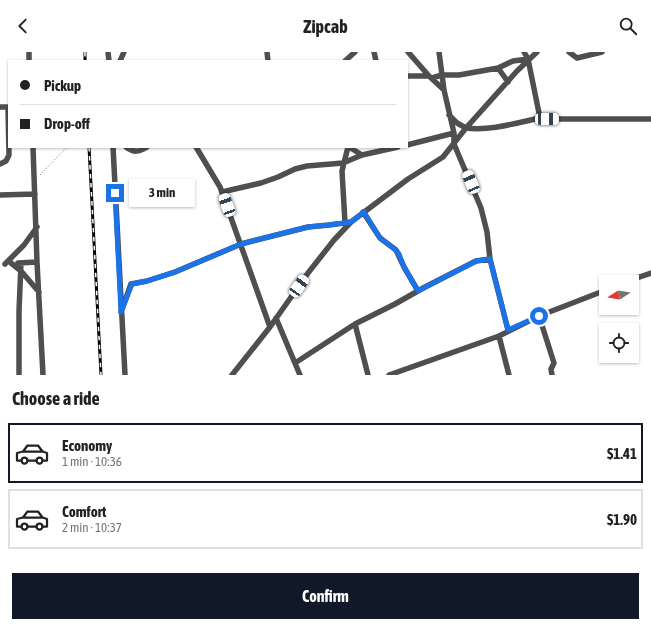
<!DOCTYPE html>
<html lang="en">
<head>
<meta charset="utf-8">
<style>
	body { margin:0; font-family:"Asap Condensed",sans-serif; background:#f2f2f2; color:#202124; height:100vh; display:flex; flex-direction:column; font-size:15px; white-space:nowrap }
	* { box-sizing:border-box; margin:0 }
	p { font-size:13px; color:#757577 }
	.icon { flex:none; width:22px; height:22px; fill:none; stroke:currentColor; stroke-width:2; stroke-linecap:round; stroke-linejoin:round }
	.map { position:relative; height:323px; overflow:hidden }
	.drawer { display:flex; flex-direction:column; background:#fff; flex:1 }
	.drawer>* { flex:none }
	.banner { position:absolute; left:8px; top:8px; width:400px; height:88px; border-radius:0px; box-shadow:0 1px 3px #0004; display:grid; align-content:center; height:88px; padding:0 12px; background:#fff }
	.needle { width:26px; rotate:258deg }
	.controls { position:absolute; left:599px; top:223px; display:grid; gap:8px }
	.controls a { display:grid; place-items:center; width:40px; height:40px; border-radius:0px; background:#fff; box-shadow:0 1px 3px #0004; font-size:20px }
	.end { position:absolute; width:18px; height:18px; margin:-9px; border:5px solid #1a73e8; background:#fff; box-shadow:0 0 0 2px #fff }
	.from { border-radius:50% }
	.bubble { position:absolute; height:28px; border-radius:0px; background:#fff; box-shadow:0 1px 3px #0004; font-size:13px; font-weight:700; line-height:28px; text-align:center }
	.car { position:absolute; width:12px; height:24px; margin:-12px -6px; border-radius:5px; box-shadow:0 0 3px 1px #0007; background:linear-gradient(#fff 24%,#345 0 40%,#fff 0 76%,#345 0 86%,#fff 0) }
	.banner b { display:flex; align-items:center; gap:14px; height:38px; font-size:15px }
	.banner b+b { border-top:1px solid #e0e0e0 }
	.banner i { width:10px; height:10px; background:#202124 }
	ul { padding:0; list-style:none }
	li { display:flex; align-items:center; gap:12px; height:60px; margin:0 8px 6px; padding:0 4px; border:2px solid #e0e0e0; border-radius:0px }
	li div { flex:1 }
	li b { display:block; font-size:15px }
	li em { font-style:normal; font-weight:700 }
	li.selected { border-color:#111827 }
	li>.icon { width:36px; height:36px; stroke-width:1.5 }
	h2 { padding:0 12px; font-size:18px; line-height:48px }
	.primary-button { display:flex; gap:8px; margin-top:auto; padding:8px 12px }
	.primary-button a { flex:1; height:46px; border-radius:0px; background:#111827; color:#fff; font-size:16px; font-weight:700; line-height:46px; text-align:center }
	header { display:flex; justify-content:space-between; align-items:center; height:52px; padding:0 12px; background:#fff; font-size:18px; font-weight:700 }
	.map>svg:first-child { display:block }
</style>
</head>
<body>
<header><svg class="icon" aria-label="back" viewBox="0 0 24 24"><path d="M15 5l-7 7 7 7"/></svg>Zipcab<svg class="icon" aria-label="search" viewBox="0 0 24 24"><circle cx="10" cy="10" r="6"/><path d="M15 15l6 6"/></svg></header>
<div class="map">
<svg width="651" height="323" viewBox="0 0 651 323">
	<rect width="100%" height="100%" fill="#fff"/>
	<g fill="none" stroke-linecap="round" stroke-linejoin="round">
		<path stroke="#717171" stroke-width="1" stroke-dasharray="1 2" stroke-linecap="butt" d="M40,123L67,95"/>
		<path stroke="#4f4f4f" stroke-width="5.5" d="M29,0V9
			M108,0L109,9
			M267,0L268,9
			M374,0L376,9
			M408,0L429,24
			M439,0L444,38L454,81V92L481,156L487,180L490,207L508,278
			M524,0L528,7L540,66
			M569,0L577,6L602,0
			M120,9L124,0
			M345,9L355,0
			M498,16L508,30
			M407,24H429L444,38
			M432,26L442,23H459L498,16L513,9L528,7
			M0,55H9
			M449,63L457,71L466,76L517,19L537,0
			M407,93L454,81
			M33,95L37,210L43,323
			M113,95L125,323
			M126,95C134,101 139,100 147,95
			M196,95L220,135L270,275
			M349,95L362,103
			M0,112L6,109L9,103L8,55
			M222,140L261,131L278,125L295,117L307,114L343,111L362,103L398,95
			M0,143L35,142
			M363,160L380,186L396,198L404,215L418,239
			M345,171L342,119L348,95
			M11,211L21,219L39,240
			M18,211L37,210
			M5,212L24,193L37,175
			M625,230L651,221
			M121,260L131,232L147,229L175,220L241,192L308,175L329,173L351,170
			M539,264L554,311L551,317L552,323
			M276,266L300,323
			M355,272L368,323
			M499,284L509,323
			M295,311L355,272L395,252L425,235L476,209L490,207
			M19,323V259L21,211
			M232,323L270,275L308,221L334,188L351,170L408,127L443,105L466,76C491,79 516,71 540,66L547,67H651
			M389,323L499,284L539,264L606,238"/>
		<defs>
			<path id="rail" d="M85,0V9
				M89,95L101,323"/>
		</defs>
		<use href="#rail" stroke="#000" stroke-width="3"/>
		<use href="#rail" stroke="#fff" stroke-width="1.5" stroke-dasharray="4.5" stroke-linecap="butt"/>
	</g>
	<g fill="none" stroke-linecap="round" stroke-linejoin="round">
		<path stroke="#1a73e8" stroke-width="5" d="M115,141L121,260L132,232L147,229L175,220L241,192L308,175L329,173L351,170L364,160L380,186L396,198L399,202L404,215L418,239L476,209L490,207L508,278L539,264"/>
	</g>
</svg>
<div class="controls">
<a><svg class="needle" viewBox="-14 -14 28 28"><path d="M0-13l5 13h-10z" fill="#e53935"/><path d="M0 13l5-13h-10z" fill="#757577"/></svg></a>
<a><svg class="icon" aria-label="locate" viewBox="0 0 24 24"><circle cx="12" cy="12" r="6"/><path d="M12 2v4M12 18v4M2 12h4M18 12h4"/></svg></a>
</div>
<i class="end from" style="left:539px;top:264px"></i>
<i class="end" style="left:115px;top:141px"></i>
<div class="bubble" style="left:129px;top:127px;width:66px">3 min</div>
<i class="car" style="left:547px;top:67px;rotate:90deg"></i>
<i class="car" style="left:471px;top:130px;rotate:337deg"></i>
<i class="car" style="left:227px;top:153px;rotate:340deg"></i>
<i class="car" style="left:299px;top:234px;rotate:35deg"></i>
<div class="banner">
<b><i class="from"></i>Pickup</b>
<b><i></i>Drop-off</b>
</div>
</div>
<section class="drawer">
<h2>Choose a ride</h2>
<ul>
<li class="selected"><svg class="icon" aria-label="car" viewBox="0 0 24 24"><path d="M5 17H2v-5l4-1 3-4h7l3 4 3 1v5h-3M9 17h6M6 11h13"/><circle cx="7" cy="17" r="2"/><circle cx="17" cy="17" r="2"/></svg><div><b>Economy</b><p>1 min · 10:36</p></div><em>$1.41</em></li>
<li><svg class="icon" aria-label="car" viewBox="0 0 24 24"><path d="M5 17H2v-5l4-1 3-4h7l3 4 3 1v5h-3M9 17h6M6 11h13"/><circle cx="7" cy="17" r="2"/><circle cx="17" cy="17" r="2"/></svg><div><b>Comfort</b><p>2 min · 10:37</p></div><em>$1.90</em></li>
</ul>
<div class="primary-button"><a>Confirm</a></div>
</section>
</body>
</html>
